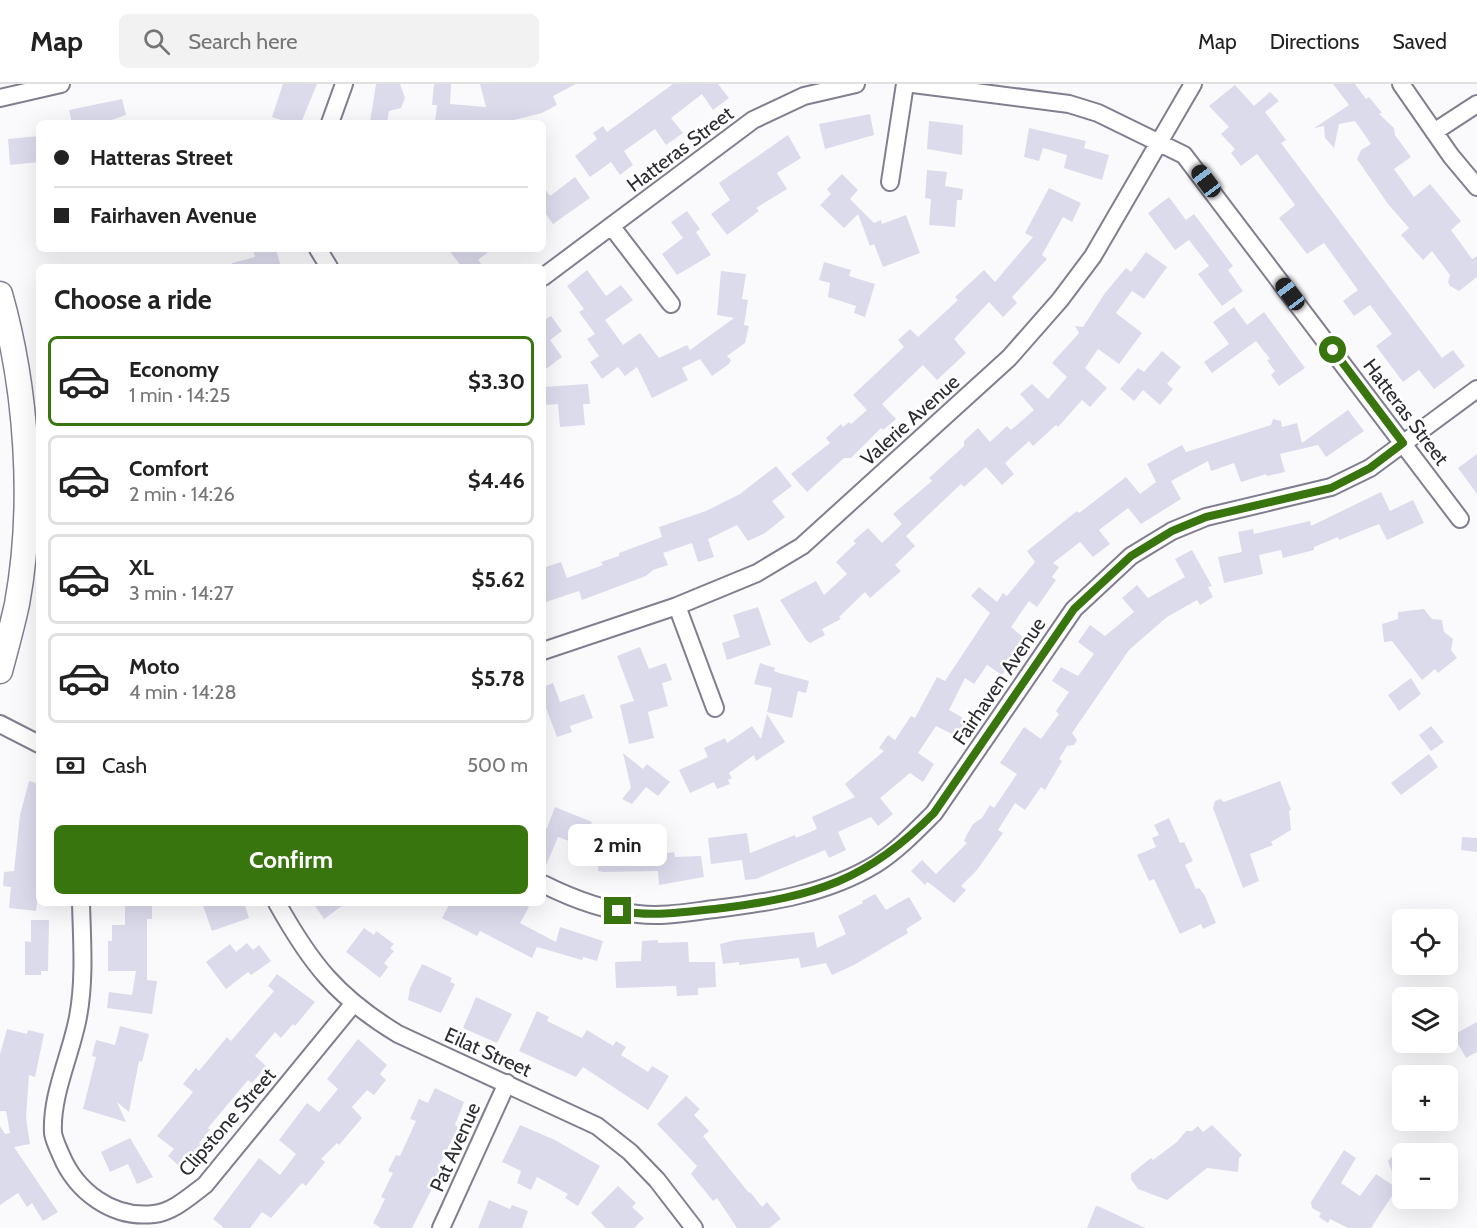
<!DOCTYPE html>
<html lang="en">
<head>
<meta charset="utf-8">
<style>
	body { margin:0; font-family:Cabin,sans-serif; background:#f2f2f2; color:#222; height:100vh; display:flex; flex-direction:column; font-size:22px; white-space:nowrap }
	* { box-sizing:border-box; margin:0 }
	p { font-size:20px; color:#767676 }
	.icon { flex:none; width:33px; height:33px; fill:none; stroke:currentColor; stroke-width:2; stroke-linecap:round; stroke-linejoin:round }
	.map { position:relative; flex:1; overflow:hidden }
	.sheet { position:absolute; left:36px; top:180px; width:510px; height:642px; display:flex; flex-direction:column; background:#fff; border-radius:9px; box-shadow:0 6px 24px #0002 }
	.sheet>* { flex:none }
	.top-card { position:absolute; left:36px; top:36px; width:510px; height:132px; border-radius:9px; box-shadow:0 6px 24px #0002; display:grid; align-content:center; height:132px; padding:0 18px; background:#fff }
	.controls { position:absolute; left:1392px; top:825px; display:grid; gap:12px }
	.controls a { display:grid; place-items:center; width:66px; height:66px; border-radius:9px; background:#fff; box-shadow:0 6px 24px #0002; font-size:30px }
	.end { position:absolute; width:27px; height:27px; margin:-14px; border:8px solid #38750e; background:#fff; box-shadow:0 0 0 3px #fff }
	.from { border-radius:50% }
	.bubble { position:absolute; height:42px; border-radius:9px; background:#fff; box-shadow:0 6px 24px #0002; font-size:20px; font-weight:800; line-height:42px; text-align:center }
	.car { position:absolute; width:18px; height:36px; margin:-18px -9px; border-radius:8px; box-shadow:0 0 4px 2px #0007; background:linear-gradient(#222 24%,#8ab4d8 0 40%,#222 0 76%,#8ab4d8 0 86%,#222 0) }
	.top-card b { display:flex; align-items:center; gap:21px; height:57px; font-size:22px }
	.top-card b+b { border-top:2px solid #e0e0e0 }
	.top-card i { width:15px; height:15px; background:#222 }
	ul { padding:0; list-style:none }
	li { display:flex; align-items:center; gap:18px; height:90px; margin:0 12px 9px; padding:0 6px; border:3px solid #e0e0e0; border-radius:9px }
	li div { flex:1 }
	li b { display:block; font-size:22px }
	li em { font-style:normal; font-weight:800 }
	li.active { border-color:#38750e }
	li>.icon { width:54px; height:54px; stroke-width:1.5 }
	h2 { padding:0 18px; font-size:27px; line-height:72px }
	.pay { display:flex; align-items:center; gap:15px; height:66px; padding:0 18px; font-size:22px }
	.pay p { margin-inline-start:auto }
	.button { display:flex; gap:12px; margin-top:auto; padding:12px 18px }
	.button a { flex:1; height:69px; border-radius:9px; background:#38750e; color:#fff; font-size:24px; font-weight:800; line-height:69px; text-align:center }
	header { display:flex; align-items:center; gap:36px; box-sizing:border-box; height:84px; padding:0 30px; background:#fff; border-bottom:2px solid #e0e0e0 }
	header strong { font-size:28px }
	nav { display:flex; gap:33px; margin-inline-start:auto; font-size:21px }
	.search { width:420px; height:54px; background:#f2f2f2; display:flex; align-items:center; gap:15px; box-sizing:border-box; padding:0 21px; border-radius:9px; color:#767676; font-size:22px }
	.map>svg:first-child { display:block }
</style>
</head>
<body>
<header>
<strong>Map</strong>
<div class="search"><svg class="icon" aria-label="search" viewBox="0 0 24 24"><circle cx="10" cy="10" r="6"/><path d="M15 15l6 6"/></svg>Search here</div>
<nav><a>Map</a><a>Directions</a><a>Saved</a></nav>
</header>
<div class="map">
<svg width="1477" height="1144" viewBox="0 0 1477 1144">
	<rect width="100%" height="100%" fill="#fafafd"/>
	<path fill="#dbdbec" d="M283,0H317L301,39H290L272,33Z
		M376,0H400L405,14L401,24L389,27L387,39L370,38Z
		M434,0H451L450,20L486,23L480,0H576L553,12L557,21L542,29L502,39H435L437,21H432Z
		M673,0H718L729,14L713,26L702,10L671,34L683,49L666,61L655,45L624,67L633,81L620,91L611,78L590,93L575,72L597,55L593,49L603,42L607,48Z
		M1333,0H1355L1366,15L1369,13L1382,29L1379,30L1394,44L1395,51L1411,73L1394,85L1414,113L1430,100L1461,137L1451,146L1472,175L1477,172V193L1459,207L1450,202L1448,198L1450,191L1432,167L1423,176L1401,151L1409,144L1388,120L1357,75L1361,66L1371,60L1355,37L1339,40L1334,64L1325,54L1324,42L1314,44L1349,21Z
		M1235,1L1254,22L1270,8L1279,17L1265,28L1286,56L1281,59L1442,274L1453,266L1465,282L1434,305L1419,286L1403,298L1376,262L1392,250L1370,221L1354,232L1343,217L1358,206L1324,159L1307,170L1279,134L1295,121L1281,102L1257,70L1241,82L1231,69L1235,65L1221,50L1229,43L1209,22Z
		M122,15L126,31L103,39H72L69,26Z
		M870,30L874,51L825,65L819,40Z
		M929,37L963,41L962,71L927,65Z
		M1029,44L1086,57L1084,64L1109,71L1102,96L1064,84L1067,71L1043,64L1039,77L1024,73Z
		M788,51L801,74L777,89L787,105L756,124L759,127L727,151L711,130L730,116L719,99Z
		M39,52V78L10,81L8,55Z
		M927,86L947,88L945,102L963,105L962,116H957L955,143L929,141L931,115L925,114Z
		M842,90L858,106L850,115L874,139L881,136L882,140L906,131L920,169L883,183L874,160L870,162L858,130L844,144L820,121L831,110L827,105Z
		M575,93L590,114L553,140L543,126V102L550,112Z
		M1049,104L1081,119L1072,138L1063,133L1042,171L1047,175L1012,213L1017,219L1003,233L989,218L954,255L966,269L937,296L923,281L882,320L896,335L883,346L881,344L851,374H844L807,408L791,390L830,359L826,354L841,340L843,343L849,338L851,340L867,326L853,311L904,263L898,256L910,245L918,253L958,216L955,213L984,186L995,198L1033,153L1025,149Z
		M1169,113L1186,136L1194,130L1233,182L1228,186L1243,207L1222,222L1198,190L1209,182L1189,156L1175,166L1148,129Z
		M687,127L700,145L696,148L711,171L677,191L662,170L683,154L671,138Z
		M253,165H276L281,183H232V179L255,173Z
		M448,165H492L478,176L484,183H462Z
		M1146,168L1167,183L1144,215L1132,207L1116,229L1142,249L1119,280L1098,265L1085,284L1107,304L1090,323L1082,316L1058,343L1056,341L1033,362L1029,357L1005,379L1014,390L1002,401L986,383L964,403L961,400L906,452L915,462L895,481L901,487L870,514L865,508L839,533L841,535L822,545L825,551L810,559L806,556L780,516L816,497L824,511L847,490L836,478L856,459L853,457L868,444L882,459L902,440L893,430L932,397L929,394L964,362V357L978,344L990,358L1007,342L1011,346L1034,326L1020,310L1032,300L1048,315L1067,293L1052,279L1079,249L1075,242L1083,243L1105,209L1126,184L1131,188Z
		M824,178L851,186L849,192L875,200L865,233L854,229L856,222L828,213L830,199L819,196Z
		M587,186L606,212L621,201L633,216L605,236L623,261L640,249L659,274L687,261L690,266L734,234L717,231L721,187L746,190L742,215L748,216L744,241L749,242L745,259L727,272L731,276L729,280L712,292L700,275L682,284L688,296L652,314L637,283L625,292L618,283L602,295L590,278L599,272L587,255L595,250L579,228L584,225L567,202Z
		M1234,223L1247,241L1264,228L1305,284L1279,302L1271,291L1275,287L1267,276L1270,275L1256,257L1212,289L1204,278L1229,260L1213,238Z
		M551,232L562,247L550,256L562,273L543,287V237Z
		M1162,267L1181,283L1167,300L1173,305L1160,321L1143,306L1134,317L1120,305L1138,284L1144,288Z
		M588,300L590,320H583L585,341L560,343L558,320L543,321V303Z
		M1348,326L1364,347L1326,373L1318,361L1280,370L1285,388L1267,392L1266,390L1241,398L1234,379L1211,387L1208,377L1171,397L1181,415L1141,440L1128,424L1099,446L1110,460L1093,473L1080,458L1053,479L1059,483L1052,493L1056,496L1037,523L1029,517L1011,543L1026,556L1002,591L987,581L974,600L965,594L949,626L967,636L958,653L936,642L918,669L934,680L923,698L910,689L880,714L893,730L878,742L871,733L838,748L846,766L829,774L825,766L756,795L745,796L742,776L711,780L708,754L747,749L750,769L795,751L796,754L817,745L812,733L855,713L845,700L884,667L879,664L888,651L895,656L911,632L915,634L937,593L945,597L990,529L971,512L979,503L997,518L1003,509L1007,512L1035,478L1027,467L1077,427L1079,429L1126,393L1140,410L1156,398L1147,380L1182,361L1186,368L1271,341L1273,335L1281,337L1282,343L1297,339L1302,359Z
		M1477,370V410L1458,384Z
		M776,382L792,402L772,417L785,433L765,449L748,457L737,441L708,455L714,473L698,478L692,459L663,469L668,481L653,486L646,492L582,516L579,507L543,519V484L561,478L567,494L603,481L601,478L619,472V469L662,453L659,443L706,427L740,410Z
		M1381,408L1390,427L1413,416L1424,439L1387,456L1379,440L1339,456L1338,453L1314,463V466L1283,474L1281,466L1259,471L1263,490L1224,499L1218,473L1242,468L1238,448L1253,445L1254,450L1310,437L1311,442Z
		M1192,466L1212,502L1208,503L1213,513L1200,521L1197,516L1167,533L1129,566L1072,649L1077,656L1074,661L1067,662L1059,675L1062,677L1045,706L1041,703L1025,726L1015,719L998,746L1003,749L977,786L961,802L966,806L954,819L932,801L927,798L925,801L911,787L922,776L936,790L967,759L964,757L966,752L973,740L982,734L990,721L994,724L1017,690L1000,679L1024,643L1041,655L1059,630L1056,627L1069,608L1052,597L1061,583L1078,592L1094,570L1078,558L1090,541L1105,552L1134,528L1122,514L1137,501L1148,514L1185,493L1175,475Z
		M758,523L771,561L727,576L722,559L740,553L733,531Z
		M1424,525L1432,535L1442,536L1444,548L1453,555L1451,566L1457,574L1438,589L1435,585L1422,596L1392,557L1384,558L1382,540L1398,535V528Z
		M640,563L649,585L666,579L672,596L662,599L668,622L648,628L654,654L629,660L620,621L634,617L617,572Z
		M760,579L775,584L774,587L779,589L809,597L806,609L798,607L792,634L767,628L772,604L754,600Z
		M1411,594L1421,610L1399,627L1388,611Z
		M553,599L560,618L584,610L593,634L570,642L572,648L557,653L543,616V603Z
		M767,630L785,658L756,677L754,671L729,689L732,694L728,696L730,700L717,705L714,698L690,709L679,686L708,673L704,664L725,654L727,659L752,642L761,655Z
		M1431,642L1444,658L1431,667L1419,651Z
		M623,669L643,685L647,680L670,698L658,712L646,703L632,720L622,715L631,704Z
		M1429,670L1438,683L1401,711L1391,699Z
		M29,697L39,700V800L36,827L9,824L11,803L3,802L4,788L14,787L20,731Z
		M1280,697L1291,726L1289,727L1291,746L1271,758L1273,761L1250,770L1259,797L1243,804L1213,724L1215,717L1220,715L1224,718Z
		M555,723L592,738L586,753L631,758V766H644V773L674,768L675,773L701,772L704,793L659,801L658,787L604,788L598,787L599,768L558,753L543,789V743L547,744Z
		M1169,734L1180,759L1184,758L1193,777L1185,781L1196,805L1199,804L1205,812L1216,839L1203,845L1201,840L1180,850L1154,795L1149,797L1137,771L1156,763L1152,754L1159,751L1154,741Z
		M1462,753L1477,754V768L1461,766Z
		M875,810L886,826L909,813L922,835L906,845L908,849L854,881L832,891L826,879L801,884L799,874L739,881V878L723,880L720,860L736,856L814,848L817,864L846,850L838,832L863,819L862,817Z
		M125,819H152V835H147V896L157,897L152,930L107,924L109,908L132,911L136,887H108V857H112V841H125Z
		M202,819H244L249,834L212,847Z
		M313,819H346L324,835Z
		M450,819H521L529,823L520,839L556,858L560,843L603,857L597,877L583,873L582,876L537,863L532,874L480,847L477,852L442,834Z
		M31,836H49L48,887H41V891H25V857L31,858Z
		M364,844L374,851L376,847L394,860L390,864L394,867L384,879L388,883L380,894L346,868Z
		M658,856V859L688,858L689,878H715L716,903L698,904V911L677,912L676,902L616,904L615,878L641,877L642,857Z
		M247,859L253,866L259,861L271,877L251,891L248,888L226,905L206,878L230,860L236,868Z
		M422,880L452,894L450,898L455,900L441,929L408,916L410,904Z
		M277,890L315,918L295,942L293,940L281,954L275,948L255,972L266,982L252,999L248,996L208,1044L210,1046L199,1059L201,1060L179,1082L168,1072L174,1065L157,1052L193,1008L183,1000L196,984L199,987L227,953L231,957L274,907L268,902Z
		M476,913L512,930L497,959L463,944Z
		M537,927L549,933L547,937L582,954L587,946L613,962L616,957L626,963L621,971L648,988L652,982L669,992L648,1026L583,983L576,993L519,967Z
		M1477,938V968L1466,974L1453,951Z
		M120,942L149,950L142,978L139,977L129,1028L117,1018L126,1038L83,1025L96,973L92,972L96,956L115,961Z
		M7,945L27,950L28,946L44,950L35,993L29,991L26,1034L30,1060L14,1063L58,1128L43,1137L32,1119L27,1123L18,1109L0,1121V1042L5,1050L10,1049L6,1027H0V970Z
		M358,955L387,981L380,990L386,996L374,1011L367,1006L352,1023L362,1034L339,1061L337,1059L321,1075L325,1078L306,1102L302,1099L271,1134L262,1128L250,1144H224L213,1135L259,1074L280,1091L296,1070L279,1056L307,1019L319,1028L338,1005L327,995Z
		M435,1004L464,1018L455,1041L458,1043L439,1082L443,1083L412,1144H381L373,1139L385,1115L381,1113L393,1089L388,1087L396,1071L400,1072L416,1037L410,1035L419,1015L428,1019Z
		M686,1012L700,1025L694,1031L709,1047L703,1052L749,1109L750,1108L762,1123L767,1118L781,1135L769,1144H737L717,1114L713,1117L691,1090L697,1082L657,1040Z
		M520,1041L555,1056L600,1082L578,1122L565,1114L568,1110L537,1093L531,1106L517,1099L521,1087L502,1078Z
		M1212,1041L1242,1071L1239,1074L1238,1088L1207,1084L1167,1116L1138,1105L1131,1095V1090L1151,1074L1153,1076L1177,1058L1186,1047H1192L1198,1042L1203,1048Z
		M130,1054L153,1093L137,1100L128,1080L110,1088L101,1068Z
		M1344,1066L1356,1074L1341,1099L1360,1112L1376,1090L1397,1104L1371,1144H1348L1330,1135L1328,1139L1319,1133L1321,1129L1312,1124L1311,1118Z
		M1402,1068V1111L1401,1112L1388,1077L1394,1070Z
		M618,1102L636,1119L632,1123L644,1134L634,1144H606L591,1129Z
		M489,1116L510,1125L512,1121L528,1127L522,1144H478Z
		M1096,1122L1100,1123L1145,1144H1087Z"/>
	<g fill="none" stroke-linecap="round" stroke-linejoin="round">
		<defs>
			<path id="street" d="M913,0L1069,20L1098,29L1184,71L1460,435
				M1401,0L1451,72L1477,103
				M0,14L61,0
				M330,39L344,0
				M1434,48L1477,20
				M890,98L905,0
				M612,143L671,220
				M318,165L329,183
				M543,193L753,36L804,12L856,0
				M677,522L715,624
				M543,567L677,522L757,489L802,462L1009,274L1060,216L1093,172L1193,0
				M0,640L39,660
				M543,800C573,815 604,827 638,830C664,833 689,828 715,825C771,818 827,810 876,780C898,766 916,747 934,729L1074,525L1131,472L1172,447L1206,433L1331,403L1370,384L1477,305
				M81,819C82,857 85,896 78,933C71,971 51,1010 53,1049C54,1056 58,1064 61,1071C76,1107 112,1135 154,1130C173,1128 190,1112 205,1101L354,919
				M277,819C311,880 337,913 398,950L597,1042L630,1068L657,1096L694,1144
				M441,1144L507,999"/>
			<path id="secondary" d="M0,210C27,305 35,422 17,520C12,543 6,565 0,587"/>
		</defs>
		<use href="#street" stroke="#807f8f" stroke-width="20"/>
		<use href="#secondary" stroke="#807f8f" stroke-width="27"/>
		<use href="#street" stroke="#fff" stroke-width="16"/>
		<use href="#secondary" stroke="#fff" stroke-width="24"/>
	</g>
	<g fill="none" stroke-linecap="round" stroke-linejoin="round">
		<path stroke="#38750e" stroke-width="8" d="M618,827C654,833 687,828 723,824C815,812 867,797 934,729L1074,525L1131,472L1172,447L1206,433L1331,404L1370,384L1403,359L1333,266"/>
	</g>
	<g text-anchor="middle" stroke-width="5" stroke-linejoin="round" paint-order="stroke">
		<g font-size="20" fill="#2b2b32" stroke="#fff">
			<text transform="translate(680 65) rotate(-37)" y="7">Hatteras Street</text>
			<text transform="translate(1406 328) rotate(53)" y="7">Hatteras Street</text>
			<text transform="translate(910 336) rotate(-42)" y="7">Valerie Avenue</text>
			<text transform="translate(999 597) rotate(-56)" y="7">Fairhaven Avenue</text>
			<text transform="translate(488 968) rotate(24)" y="7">Eilat Street</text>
			<text transform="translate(227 1038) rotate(-49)" y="7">Clipstone Street</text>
			<text transform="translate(455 1063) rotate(-66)" y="7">Pat Avenue</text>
		</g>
	</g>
</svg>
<div class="controls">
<a><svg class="icon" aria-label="locate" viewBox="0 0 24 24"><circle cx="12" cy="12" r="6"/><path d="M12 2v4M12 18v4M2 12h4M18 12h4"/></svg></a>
<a><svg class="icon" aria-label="layers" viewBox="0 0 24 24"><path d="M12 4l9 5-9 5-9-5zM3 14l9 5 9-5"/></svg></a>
<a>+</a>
<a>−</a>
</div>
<i class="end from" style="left:1333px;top:266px"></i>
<i class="end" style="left:618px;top:827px"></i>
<div class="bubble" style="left:568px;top:740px;width:99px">2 min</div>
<i class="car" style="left:1206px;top:97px;rotate:323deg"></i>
<i class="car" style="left:1290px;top:210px;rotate:323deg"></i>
<div class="top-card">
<b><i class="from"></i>Hatteras Street</b>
<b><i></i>Fairhaven Avenue</b>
</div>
<section class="sheet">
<h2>Choose a ride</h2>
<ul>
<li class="active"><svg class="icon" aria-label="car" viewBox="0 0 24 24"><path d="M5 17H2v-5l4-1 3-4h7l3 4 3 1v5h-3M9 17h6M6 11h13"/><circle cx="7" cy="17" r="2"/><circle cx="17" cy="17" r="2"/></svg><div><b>Economy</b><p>1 min · 14:25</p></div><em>$3.30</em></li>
<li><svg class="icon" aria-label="car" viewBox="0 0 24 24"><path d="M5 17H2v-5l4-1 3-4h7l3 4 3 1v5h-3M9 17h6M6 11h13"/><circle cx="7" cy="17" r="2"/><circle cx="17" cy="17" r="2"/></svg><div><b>Comfort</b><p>2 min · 14:26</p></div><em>$4.46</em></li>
<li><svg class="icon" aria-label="car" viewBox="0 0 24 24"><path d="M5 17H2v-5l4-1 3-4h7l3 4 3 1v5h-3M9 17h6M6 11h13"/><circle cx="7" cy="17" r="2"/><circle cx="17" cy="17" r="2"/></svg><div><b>XL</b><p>3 min · 14:27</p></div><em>$5.62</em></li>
<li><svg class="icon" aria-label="car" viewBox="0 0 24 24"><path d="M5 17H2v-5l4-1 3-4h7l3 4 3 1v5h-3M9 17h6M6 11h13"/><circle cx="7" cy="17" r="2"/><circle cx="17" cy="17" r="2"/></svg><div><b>Moto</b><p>4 min · 14:28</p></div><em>$5.78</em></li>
</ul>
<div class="pay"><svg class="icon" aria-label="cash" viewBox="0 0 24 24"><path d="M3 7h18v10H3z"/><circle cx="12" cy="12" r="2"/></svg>Cash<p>500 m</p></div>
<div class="button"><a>Confirm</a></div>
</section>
</div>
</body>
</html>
